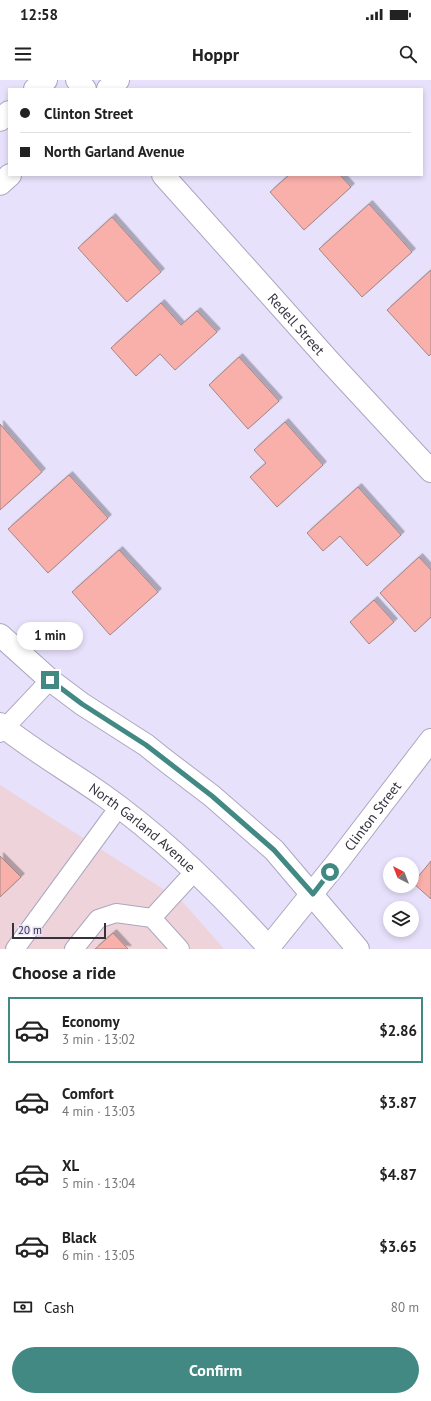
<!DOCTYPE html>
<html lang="en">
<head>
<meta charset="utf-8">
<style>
	body { margin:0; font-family:"PT Sans",sans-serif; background:#f6f6f6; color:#222; height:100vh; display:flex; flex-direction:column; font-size:15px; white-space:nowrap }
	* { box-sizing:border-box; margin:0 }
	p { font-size:13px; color:#767676 }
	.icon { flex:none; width:22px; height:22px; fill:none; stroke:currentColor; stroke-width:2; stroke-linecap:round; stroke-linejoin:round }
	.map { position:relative; height:869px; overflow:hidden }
	.details { display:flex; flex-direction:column; background:#fff; flex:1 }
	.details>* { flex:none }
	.top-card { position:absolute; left:8px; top:8px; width:415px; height:88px; border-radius:0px; box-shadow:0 2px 6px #0003; display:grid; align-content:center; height:88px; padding:0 12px; background:#fff }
	.needle { width:26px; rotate:318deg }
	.controls { position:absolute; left:383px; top:777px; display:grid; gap:8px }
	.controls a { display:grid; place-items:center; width:36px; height:36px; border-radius:50%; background:#fff; box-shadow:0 2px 6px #0003; font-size:20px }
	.scale { position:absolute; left:12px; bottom:10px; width:94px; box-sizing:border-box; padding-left:4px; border:2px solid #35323c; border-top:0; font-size:11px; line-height:14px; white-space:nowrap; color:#35323c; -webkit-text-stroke:3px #e8e1fc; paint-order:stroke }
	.end { position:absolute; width:18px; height:18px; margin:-9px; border:5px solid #428984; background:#fff; box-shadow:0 0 0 2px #fff }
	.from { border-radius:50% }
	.bubble { position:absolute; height:28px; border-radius:14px; background:#fff; box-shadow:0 2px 6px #0003; font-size:13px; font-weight:600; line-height:28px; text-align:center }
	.top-card b { display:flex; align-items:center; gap:14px; height:38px; font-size:15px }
	.top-card b+b { border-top:1px solid #e0e0e0 }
	.top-card i { width:10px; height:10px; background:#222 }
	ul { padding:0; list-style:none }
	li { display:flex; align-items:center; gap:12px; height:66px; margin:0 8px 6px; padding:0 4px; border:2px solid transparent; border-radius:0px }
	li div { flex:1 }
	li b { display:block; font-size:15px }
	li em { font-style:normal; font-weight:600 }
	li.on { border-color:#428984 }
	li>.icon { width:36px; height:36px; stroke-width:1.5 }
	h2 { padding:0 12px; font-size:18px; line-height:48px }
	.pay { display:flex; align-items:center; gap:10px; height:44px; padding:0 12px; font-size:15px }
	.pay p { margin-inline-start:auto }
	.action { display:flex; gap:8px; margin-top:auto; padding:8px 12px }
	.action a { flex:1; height:46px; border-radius:24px; background:#428984; color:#fff; font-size:16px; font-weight:600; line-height:46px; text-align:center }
	.status { display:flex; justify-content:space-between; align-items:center; height:28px; padding:0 20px; background:#fff; direction:ltr }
	.status svg { height:11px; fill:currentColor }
	header { display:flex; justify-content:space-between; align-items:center; height:52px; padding:0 12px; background:#fff; font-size:18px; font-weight:600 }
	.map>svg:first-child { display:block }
</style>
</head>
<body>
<div class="status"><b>12:58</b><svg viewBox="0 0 49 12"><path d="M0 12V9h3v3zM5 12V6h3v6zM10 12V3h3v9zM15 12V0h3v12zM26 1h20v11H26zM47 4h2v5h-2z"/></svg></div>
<header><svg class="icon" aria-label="menu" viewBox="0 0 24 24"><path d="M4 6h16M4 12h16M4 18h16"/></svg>Hoppr<svg class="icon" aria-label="search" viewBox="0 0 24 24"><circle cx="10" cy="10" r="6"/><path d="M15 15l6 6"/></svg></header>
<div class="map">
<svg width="431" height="869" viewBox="0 0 431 869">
	<defs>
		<filter id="shadow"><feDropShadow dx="3.5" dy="-3.5" stdDeviation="0" flood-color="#0004"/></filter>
	</defs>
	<rect width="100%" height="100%" fill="#e8e1fc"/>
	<path fill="#eed4da" d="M0,705L182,821L224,869H0Z"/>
	<path fill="#f9b0ab" stroke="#a38683" filter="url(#shadow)" d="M289,95H340L351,107L304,150L270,112Z
		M369,124L412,172L362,217L319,169Z
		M112,137L161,192L127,222L78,168Z
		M431,190V274L429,276L387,230Z
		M161,223L181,245L197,231L217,252L175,290L160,274L136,296L111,268Z
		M239,277L279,321L248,349L209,305Z
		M285,342L323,385L277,427L250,397L266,383L254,370Z
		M0,344L42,392L0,430Z
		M69,395L108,438L48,493L8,449Z
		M358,407L401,455L367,486L340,456L323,471L307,453Z
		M119,470L158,512L110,555L72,512Z
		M419,477L431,490V537L415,552L380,513Z
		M374,520L394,542L369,564L350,542Z
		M0,776L21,797L0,817Z
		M431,781V819L413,803Z
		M113,853L128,869H95Z"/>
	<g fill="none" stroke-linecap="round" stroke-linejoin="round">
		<defs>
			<path id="lane" d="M0,653L50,600
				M152,838L180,869
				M15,869L119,727
				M74,869L98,839L116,833L152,838L195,791"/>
			<g id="street">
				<path d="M77,0L85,9"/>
				<path id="s1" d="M163,95L331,283L431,391"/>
				<path id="s2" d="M269,867L339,780L431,660"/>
			</g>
			<g id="secondary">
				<path d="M35,9L46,0"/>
				<path d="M108,9L118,0"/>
				<path d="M0,40L9,32"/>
				<path d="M0,104L10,95"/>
				<path d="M0,555L50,600L82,624L146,665L166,681L212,716L274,770L358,869"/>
				<path id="s3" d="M0,644C32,670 69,691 103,715C165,759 219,812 270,869"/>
			</g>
		</defs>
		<use href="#lane" stroke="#aca6bf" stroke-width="20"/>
		<use href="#street" stroke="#aca6bf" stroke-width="24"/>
		<use href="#secondary" stroke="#aca6bf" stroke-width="24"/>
		<use href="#lane" stroke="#fff" stroke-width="18"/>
		<use href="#street" stroke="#fff" stroke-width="22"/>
		<use href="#secondary" stroke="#fff" stroke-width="22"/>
	</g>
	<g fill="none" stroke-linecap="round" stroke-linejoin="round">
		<path stroke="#428984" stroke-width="5" d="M50,600L82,624L146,665L212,716L274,770L313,814L330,792"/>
	</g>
	<g text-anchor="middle" stroke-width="3" stroke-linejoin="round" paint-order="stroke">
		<g font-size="14" fill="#35323c" stroke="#e8e1fc">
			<text dy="5" stroke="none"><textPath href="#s1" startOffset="200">Redell Street</textPath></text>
			<text dy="5" stroke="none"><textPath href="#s2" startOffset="167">Clinton Street</textPath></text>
			<text dy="5" stroke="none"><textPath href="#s3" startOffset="176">North Garland Avenue</textPath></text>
		</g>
	</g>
</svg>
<div class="controls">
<a><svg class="needle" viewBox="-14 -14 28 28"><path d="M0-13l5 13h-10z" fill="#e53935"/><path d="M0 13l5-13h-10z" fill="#767676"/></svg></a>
<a><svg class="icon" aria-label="layers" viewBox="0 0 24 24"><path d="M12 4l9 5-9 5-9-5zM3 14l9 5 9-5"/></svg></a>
</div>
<div class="scale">20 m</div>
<i class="end from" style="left:330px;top:792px"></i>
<i class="end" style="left:50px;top:600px"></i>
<div class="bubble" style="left:17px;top:542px;width:66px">1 min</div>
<div class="top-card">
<b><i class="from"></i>Clinton Street</b>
<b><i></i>North Garland Avenue</b>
</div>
</div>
<section class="details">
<h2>Choose a ride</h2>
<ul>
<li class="on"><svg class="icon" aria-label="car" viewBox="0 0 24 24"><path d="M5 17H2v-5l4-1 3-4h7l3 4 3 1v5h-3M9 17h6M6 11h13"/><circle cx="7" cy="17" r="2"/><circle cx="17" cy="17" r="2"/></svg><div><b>Economy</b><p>3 min · 13:02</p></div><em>$2.86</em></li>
<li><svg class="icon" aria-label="car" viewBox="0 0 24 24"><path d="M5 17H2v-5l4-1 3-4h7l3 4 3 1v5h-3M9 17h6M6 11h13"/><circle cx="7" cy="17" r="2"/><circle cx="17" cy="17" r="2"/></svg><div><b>Comfort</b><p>4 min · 13:03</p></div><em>$3.87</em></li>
<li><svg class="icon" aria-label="car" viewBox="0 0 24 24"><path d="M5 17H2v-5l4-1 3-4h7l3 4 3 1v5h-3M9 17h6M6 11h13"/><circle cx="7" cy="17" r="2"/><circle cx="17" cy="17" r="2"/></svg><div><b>XL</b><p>5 min · 13:04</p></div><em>$4.87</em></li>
<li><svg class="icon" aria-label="car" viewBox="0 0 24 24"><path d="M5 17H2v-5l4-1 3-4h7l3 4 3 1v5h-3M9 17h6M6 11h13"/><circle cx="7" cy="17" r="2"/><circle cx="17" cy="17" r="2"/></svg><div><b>Black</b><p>6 min · 13:05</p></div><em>$3.65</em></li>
</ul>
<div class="pay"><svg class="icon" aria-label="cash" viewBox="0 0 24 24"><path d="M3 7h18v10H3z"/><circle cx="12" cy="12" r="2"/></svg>Cash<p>80 m</p></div>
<div class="action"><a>Confirm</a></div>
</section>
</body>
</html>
